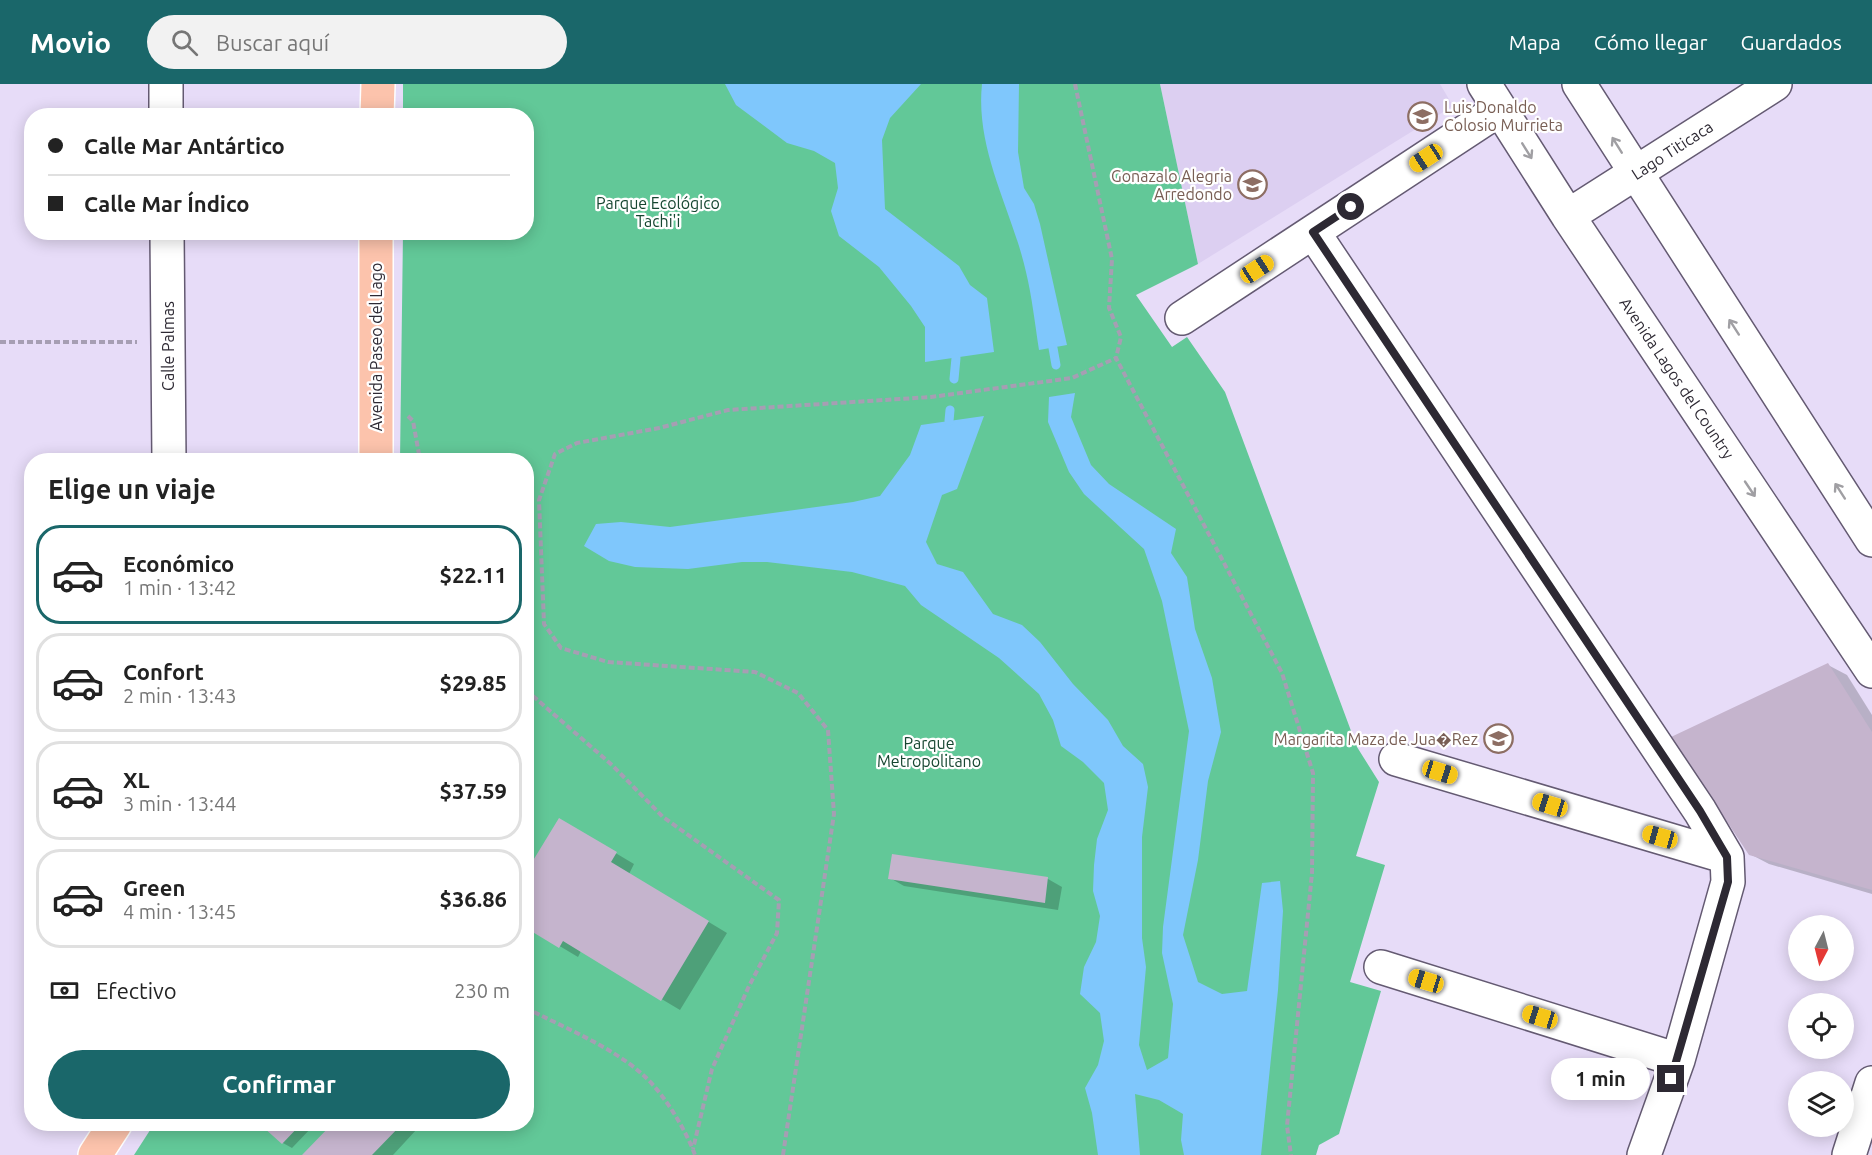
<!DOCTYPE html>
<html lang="es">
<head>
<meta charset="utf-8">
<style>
	body { margin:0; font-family:Ubuntu,sans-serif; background:#f2f2f2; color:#222; height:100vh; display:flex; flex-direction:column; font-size:22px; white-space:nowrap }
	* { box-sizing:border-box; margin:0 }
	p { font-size:20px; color:#767676 }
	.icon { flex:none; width:33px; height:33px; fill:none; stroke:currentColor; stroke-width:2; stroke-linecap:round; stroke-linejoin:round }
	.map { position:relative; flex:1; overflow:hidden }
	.drawer { position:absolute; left:24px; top:369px; width:510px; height:678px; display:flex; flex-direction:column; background:#fff; border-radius:24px; box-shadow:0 3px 15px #0003 }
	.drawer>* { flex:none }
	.guide { position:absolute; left:24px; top:24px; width:510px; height:132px; border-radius:24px; box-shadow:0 3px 15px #0003; display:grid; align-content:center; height:132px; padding:0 24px; background:#fff }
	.needle { width:39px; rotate:187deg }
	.tools { position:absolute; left:1788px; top:831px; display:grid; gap:12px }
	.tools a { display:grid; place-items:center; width:66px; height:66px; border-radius:50%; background:#fff; box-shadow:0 3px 15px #0003; font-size:30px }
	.end { position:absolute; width:27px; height:27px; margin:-14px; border:8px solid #2d2933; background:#fff; box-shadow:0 0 0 3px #fff }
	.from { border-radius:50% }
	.bubble { position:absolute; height:42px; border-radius:21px; background:#fff; box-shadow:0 3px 15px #0003; font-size:20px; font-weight:700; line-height:42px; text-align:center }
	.car { position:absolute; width:18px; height:36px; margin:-18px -9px; border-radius:8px; box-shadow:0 0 4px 2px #0007; background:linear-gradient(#f5c518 24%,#345 0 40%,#f5c518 0 76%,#345 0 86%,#f5c518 0) }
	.guide b { display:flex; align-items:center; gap:21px; height:57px; font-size:22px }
	.guide b+b { border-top:2px solid #e0e0e0 }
	.guide i { width:15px; height:15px; background:#222 }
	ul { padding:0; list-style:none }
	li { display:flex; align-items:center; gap:18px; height:99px; margin:0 12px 9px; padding:0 12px; border:3px solid #e0e0e0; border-radius:24px }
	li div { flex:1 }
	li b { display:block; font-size:22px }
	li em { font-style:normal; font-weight:700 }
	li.active { border-color:#1a676a }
	li>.icon { width:54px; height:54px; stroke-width:1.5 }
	h2 { padding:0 24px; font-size:27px; line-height:72px }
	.pay { display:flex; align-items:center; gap:15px; height:66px; padding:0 24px; font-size:22px }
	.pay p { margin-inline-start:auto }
	.cta { display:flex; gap:12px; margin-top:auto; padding:12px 24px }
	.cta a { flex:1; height:69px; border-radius:36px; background:#1a676a; color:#fff; font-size:24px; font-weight:700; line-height:69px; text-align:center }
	header { display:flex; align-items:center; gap:36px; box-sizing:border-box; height:84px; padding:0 30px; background:#1a676a; color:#fff }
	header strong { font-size:28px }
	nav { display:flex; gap:33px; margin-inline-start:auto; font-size:21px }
	.search { width:420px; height:54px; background:#f2f2f2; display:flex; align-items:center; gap:15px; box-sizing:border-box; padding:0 21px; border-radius:33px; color:#767676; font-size:22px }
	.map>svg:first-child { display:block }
</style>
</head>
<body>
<header>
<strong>Movio</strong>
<div class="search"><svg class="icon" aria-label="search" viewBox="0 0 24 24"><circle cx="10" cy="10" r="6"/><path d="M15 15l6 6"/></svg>Buscar aquí</div>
<nav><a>Mapa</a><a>Cómo llegar</a><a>Guardados</a></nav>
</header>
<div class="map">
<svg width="1872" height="1071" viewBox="0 0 1872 1071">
	<rect width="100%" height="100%" fill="#e7dcf8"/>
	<path fill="#dccff1" d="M1160,0H1440L1453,22L1198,180Z"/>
	<path fill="#62c898" d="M403,0H1160L1198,180L1136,211L1172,263L1187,253L1225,308L1357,663L1379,698L1356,772L1385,781L1350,898L1381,907L1339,1050L1319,1061L1316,1071H134L154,1040H526V376H400L403,149L526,148V32L403,31Z"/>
	<path fill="#7fc7fc" d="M725,0H921L890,34L882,56L885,125L959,182L970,201L987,214L994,268L925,278V243L911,222L879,183L839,152L831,127L838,104L835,79L814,67L787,59L736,21Z
		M982,0H1019L1018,68L1024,104L1034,120L1040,140L1067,261L1039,266C1035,240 1032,213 1026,188C1012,126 975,66 982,0Z
		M1075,309L1071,333L1091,381L1109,400L1176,445L1171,469L1187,493L1195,545L1212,594L1221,648L1208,697L1198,776L1183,851L1198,898L1222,910L1247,907L1262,799L1280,797L1283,827L1278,906L1261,1071H1184L1181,1056L1183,1030L1159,1016L1135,1010L1140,1071H1098L1092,1029L1085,1004L1098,981L1104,957L1100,929L1080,910L1084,883L1096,858L1100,832L1093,807L1094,781L1097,755L1108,726L1104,699L1083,678L1061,662L1053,636L1039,610L999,574L921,521L905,502L852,488L767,478H742L688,485L635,483L609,477L584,462L596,440L621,438L670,443L853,418L880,412L910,371L921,341L984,332L957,405L942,411L926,458L937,480L963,488L993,530L1022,541L1040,558L1073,600L1108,636L1123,662L1143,680L1148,703L1142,753V854L1146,883L1139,961L1147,986L1168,974L1173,920L1162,869L1163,843L1189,647L1162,517L1144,465L1084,410L1069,388L1048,338L1049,313Z"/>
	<path fill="#0003" d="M1828,581L1847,591L1872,631V810L1769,780L1750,770Z
		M560,736L634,780L629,790L727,849L680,926L581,867L578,873L526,842Z
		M890,794L1048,795L1062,803L1058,826L904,802Z
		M269,1040H315L292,1064L283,1059L266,1043Z
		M334,1040H411L417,1045L393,1071H304Z"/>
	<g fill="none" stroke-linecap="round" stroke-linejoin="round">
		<path stroke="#7fc7fc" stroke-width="9" d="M1053,264L1056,281
			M954,295L956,274
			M949,337L950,326"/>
	</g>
	<path fill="#c5b4cd" d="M1828,579L1872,648V806L1749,771L1671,653Z
		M559,734L617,768L611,778L709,837L661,917L563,857L559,864L526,844V788Z
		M892,770L1048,793L1045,819L888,795Z
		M267,1040H301L282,1060L263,1043Z
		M332,1040H402L372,1071H302Z"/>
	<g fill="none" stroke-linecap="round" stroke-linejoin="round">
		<defs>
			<path id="minor" d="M166,0V32
				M1484,0L1568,132L1872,587
				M1579,0L1872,456
				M1568,132L1775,0
				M167,148L169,376
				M1313,148L1700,727L1727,773L1728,798L1678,976L1644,1071
				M1182,234L1500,25
				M1396,675L1727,773
				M1381,883L1678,976
				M1849,1071L1872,999"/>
			<path id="major" d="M377,32L378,0
				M376,376V148
				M95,1071L115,1040"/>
		</defs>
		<use href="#minor" stroke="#645a72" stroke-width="36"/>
		<use href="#major" stroke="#fff" stroke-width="36"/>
		<path stroke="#a69eb3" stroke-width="4" stroke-dasharray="6 3" stroke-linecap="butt" d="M1075,0L1112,175L1109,224L1121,253L1116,274
			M0,258H137
			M408,332L413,337L420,376
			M526,606L612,681L663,733L779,816L777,849L749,902L712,985L693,1065
			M526,924C563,943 612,963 642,990C663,1008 686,1046 695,1071
			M783,1071L834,730L828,646L798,609L755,588L608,578L561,564L544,540L539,416L555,370L577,359L659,344L728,326L931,313L1072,294L1116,274L1282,589L1313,689L1312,789L1287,1042L1291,1071"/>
		<use href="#minor" stroke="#fff" stroke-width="33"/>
		<use href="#major" stroke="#fcc3ac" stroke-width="33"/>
	</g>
	<defs><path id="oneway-shaft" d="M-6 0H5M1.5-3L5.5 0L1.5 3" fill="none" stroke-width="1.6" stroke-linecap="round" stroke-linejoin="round" transform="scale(1.5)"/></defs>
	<g stroke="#a09fa3">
		<use href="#oneway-shaft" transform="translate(1617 61) rotate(-122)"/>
		<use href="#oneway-shaft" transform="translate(1527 67) rotate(58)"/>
		<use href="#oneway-shaft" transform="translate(1734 243) rotate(-123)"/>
		<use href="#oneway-shaft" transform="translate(1750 405) rotate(56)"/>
		<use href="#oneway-shaft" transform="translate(1840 407) rotate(-123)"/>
	</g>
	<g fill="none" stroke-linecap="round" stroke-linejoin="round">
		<path stroke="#2d2933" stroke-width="8" d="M1351,123L1313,148L1700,727L1727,773L1728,798L1671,995"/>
	</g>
	<defs>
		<symbol id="school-ring" viewBox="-11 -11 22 22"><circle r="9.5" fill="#fff" stroke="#8d6e63" stroke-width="1.5"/><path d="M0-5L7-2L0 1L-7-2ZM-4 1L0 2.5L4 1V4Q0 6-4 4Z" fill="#8d6e63"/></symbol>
	</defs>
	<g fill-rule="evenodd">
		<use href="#school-ring" x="1406" y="16" width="33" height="33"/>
		<use href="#school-ring" x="1236" y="84" width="33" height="33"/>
		<use href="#school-ring" x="1482" y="638" width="33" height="33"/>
	</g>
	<g text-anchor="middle" stroke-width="4.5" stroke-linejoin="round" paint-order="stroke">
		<g font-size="16" fill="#785e54" stroke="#fff" text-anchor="end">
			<text x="1444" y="29" text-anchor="start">Luis Donaldo<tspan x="1444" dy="18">Colosio Murrieta</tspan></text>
			<text x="1232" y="98">Gonazalo Alegria<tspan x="1232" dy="18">Arredondo</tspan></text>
			<text x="1478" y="661">Margarita Maza de Jua�Rez</text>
		</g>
		<g font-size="16" fill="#2d2933" stroke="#fff">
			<text transform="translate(1672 66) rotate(-33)" y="6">Lago Titicaca</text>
			<text transform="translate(168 262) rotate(-90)" y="6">Calle Palmas</text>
			<text transform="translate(376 263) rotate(-90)" y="6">Avenida Paseo del Lago</text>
			<text transform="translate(1677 294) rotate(56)" y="6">Avenida Lagos del Country</text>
		</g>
		<g font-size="16" fill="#164631" stroke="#fff">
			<text x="658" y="125">Parque Ecológico<tspan x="658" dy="18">Tachi'i</tspan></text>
			<text x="929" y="665">Parque<tspan x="929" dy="18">Metropolitano</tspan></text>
		</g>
	</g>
</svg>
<div class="tools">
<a><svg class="needle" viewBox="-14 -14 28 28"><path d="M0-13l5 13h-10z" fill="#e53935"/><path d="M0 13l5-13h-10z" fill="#767676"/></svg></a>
<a><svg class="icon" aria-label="locate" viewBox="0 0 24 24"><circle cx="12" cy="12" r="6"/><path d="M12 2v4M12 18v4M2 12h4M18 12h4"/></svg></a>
<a><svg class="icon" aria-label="layers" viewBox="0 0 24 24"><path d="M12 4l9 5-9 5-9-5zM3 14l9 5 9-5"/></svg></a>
</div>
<i class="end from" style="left:1351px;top:123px"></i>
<i class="end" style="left:1671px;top:995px"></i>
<div class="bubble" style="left:1551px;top:974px;width:99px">1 min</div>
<i class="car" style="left:1426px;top:74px;rotate:237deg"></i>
<i class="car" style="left:1257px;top:185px;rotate:57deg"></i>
<i class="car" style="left:1440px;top:688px;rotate:107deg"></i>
<i class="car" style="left:1550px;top:721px;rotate:287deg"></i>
<i class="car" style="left:1660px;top:753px;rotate:286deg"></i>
<i class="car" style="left:1426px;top:897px;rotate:287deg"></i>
<i class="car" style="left:1540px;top:933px;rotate:287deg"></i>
<div class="guide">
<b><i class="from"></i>Calle Mar Antártico</b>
<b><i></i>Calle Mar Índico</b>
</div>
<section class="drawer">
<h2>Elige un viaje</h2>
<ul>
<li class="active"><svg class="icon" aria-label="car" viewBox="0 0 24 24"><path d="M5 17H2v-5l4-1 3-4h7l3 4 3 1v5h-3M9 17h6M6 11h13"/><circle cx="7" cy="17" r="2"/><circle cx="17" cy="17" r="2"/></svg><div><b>Económico</b><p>1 min · 13:42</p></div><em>$22.11</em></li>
<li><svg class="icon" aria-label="car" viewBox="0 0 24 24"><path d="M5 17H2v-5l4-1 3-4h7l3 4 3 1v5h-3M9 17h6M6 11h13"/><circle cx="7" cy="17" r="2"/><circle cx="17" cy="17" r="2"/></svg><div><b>Confort</b><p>2 min · 13:43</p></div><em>$29.85</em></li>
<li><svg class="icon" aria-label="car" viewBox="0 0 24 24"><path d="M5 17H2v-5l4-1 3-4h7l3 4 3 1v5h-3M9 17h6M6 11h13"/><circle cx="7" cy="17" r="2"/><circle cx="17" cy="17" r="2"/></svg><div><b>XL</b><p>3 min · 13:44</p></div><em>$37.59</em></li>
<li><svg class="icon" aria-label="car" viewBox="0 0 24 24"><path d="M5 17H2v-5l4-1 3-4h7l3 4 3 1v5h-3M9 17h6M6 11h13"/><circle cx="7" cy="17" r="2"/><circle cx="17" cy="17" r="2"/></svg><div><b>Green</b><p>4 min · 13:45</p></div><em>$36.86</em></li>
</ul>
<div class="pay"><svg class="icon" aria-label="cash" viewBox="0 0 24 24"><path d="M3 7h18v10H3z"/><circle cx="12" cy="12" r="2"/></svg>Efectivo<p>230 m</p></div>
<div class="cta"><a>Confirmar</a></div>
</section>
</div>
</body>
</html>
